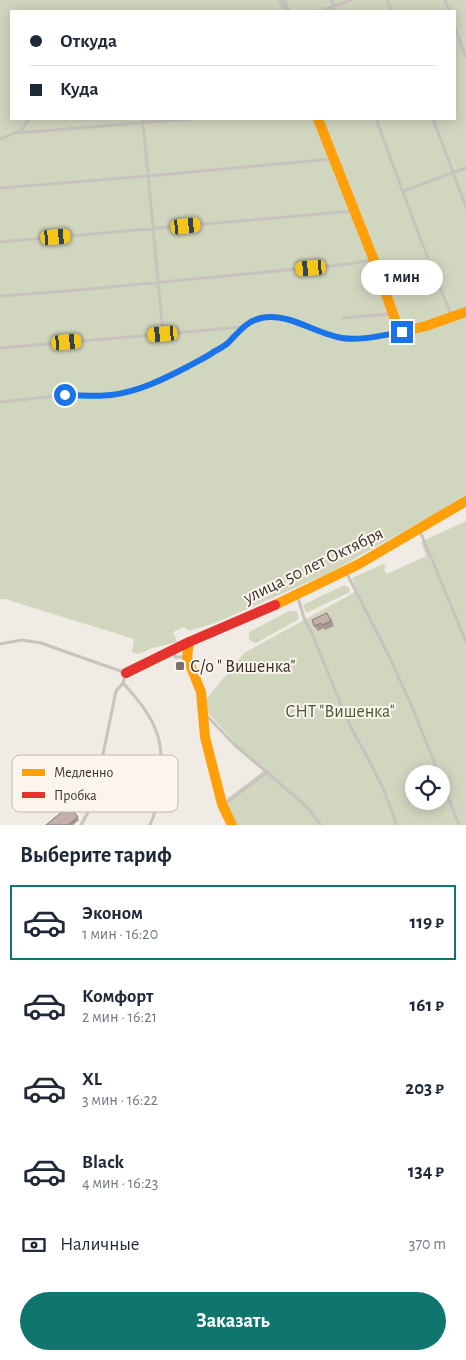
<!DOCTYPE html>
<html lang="ru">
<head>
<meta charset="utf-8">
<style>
	body { margin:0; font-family:"Alegreya Sans",sans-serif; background:#f6f6f7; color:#1f2937; height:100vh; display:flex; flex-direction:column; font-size:19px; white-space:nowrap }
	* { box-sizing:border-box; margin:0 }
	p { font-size:16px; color:#747a83 }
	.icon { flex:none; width:28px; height:28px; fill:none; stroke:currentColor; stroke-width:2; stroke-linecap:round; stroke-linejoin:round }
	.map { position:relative; height:825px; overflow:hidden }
	.panel { display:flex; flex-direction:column; background:#fff; flex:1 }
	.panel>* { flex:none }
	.hud { position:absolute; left:10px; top:10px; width:446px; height:110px; border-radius:0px; box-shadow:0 2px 12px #0003; display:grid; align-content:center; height:110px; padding:0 20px; background:#fff }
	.tools { position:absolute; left:405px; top:765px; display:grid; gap:10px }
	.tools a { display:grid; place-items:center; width:45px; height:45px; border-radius:50%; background:#fff; box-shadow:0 2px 12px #0003; font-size:25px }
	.end { position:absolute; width:22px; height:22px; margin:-11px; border:6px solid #1a73e8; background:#fff; box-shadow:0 0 0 2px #fff }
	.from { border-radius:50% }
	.bubble { position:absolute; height:35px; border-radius:18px; background:#fff; box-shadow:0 2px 12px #0003; font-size:16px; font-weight:700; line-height:35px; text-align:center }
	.car { position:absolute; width:15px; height:30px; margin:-15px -8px; border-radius:6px; box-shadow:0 0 4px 1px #0007; background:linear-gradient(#f5c518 24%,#345 0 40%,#f5c518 0 76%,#345 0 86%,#f5c518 0) }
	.hud b { display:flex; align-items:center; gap:18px; height:48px; font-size:19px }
	.hud b+b { border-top:1px solid #e0e1e3 }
	.hud i { width:12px; height:12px; background:#1f2937 }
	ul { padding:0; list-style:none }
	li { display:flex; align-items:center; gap:15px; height:75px; margin:0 10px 8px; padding:0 10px; border:2px solid transparent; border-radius:0px }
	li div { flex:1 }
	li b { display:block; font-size:19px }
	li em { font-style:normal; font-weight:700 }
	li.active { border-color:#0f766e }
	li>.icon { width:45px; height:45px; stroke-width:1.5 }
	h2 { padding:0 20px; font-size:22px; line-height:60px }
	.pay { display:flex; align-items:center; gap:12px; height:55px; padding:0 20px; font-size:19px }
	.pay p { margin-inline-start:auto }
	.primary-button { display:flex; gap:10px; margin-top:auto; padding:10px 20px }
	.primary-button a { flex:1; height:58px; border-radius:30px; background:#0f766e; color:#fff; font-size:20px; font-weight:700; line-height:58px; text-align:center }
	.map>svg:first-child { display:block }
</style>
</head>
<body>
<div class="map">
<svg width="466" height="825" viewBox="0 0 466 825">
	<rect width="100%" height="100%" fill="#f0ebe5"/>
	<path fill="#d1d6bf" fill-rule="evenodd" d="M0,0H466V495L424,520L329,573L215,623L189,631L184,627L173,632L177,642L153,648L138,654L132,652L134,639L5,599H0ZM11,11H455V119H11Z
		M466,521V825H235L224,801L263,771L232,745L234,741L204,709V702L244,653L357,591L352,578L383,564L386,566L384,570L387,574L426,556L421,542ZM414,774H441V801H414Z
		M344,585L349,587L350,592L306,613L303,605Z
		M289,611H297L299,619L256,643L249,640V632Z"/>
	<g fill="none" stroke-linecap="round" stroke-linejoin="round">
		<path stroke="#c9c3be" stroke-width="3" d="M331,0L336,11
			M387,0L392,11
			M445,0L449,11
			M320,11L351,0
			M455,28L466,57
			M144,119L142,123L144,132L163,334L241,327
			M376,119L420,238L448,307L451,314L454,315
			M433,119L466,207
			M18,133L188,119
			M0,139L22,130L29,119
			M0,188L148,176L331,159
			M403,191L466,168
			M0,242L353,211
			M0,296L68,291L349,264L372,260
			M343,318L390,314
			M0,348L163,334
			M0,402L65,395H109L127,392L158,381L211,354L227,344L242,327L260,318L273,317L283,319L299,324L327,335L342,338L355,339L399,332
			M420,531L466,642
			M346,572L388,654L413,709L439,774
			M298,598L304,618L313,636L347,719L355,735L369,760L383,788L397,825
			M0,644L22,640L41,643L126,673L123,683L116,691L93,803L81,825
			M174,651L175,657H185
			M123,683C139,701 156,720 160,745C162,756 160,773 159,784C157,800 157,810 150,825
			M206,715L234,744L306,806L321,825
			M441,779L459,825
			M223,805L267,772"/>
		<path stroke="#c9c3be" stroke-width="7" d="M282,0L287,11"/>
		<path stroke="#ff9f0a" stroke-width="10" d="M318,119L377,268L398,328L402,332L426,326L466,312
			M275,605L359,564L466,501
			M189,642L187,657L201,692L205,737L222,804L232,825"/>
		<path stroke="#e5322d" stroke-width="10" d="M126,673L189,642L275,605"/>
	</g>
	<path fill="#a89690" d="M331,618L334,626L325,630L324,628L318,631L314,626Z
		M69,806L79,820L73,825H46Z"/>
	<path fill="#c3afa7" stroke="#887a75" d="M327,613L331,621L322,625L321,623L314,626L312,620Z
		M69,806L78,817L68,825H46Z"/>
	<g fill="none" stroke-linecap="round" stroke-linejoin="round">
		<path stroke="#1a73e8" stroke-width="6" d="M65,395C80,395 96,397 111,395C138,392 164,379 189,366C198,361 207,357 215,351C220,349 224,346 228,343C239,332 245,322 261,318C289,312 315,334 342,338C361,341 383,335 402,332"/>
	</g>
	<rect fill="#7a716c" stroke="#fbf5ee" stroke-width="2" x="175" y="661" width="10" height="10" rx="2.5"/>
	<g text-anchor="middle" stroke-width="4" stroke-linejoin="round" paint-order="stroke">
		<g font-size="18" fill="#3b302b" stroke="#fbf5ee">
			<text transform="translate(313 565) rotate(-26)" y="6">улица 50 лет Октября</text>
		</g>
		<g font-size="18" fill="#3b302b" stroke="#fbf5ee" text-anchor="start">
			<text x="190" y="672">С/о " Вишенка"</text>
		</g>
		<g font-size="18" fill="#4a5a2e" stroke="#fbf5ee">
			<text x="340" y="717">СНТ "Вишенка"</text>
		</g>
	</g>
	<rect x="12" y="755" width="166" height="57" rx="8" fill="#fbf5ee" stroke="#c1bab4" stroke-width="1"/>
	<rect x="22" y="769" width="23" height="7" fill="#ff9f0a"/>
	<rect x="22" y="792" width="23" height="6" fill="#e5322d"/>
	<g font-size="14" fill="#3b302b">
		<text x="54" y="777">Медленно</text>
		<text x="54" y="800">Пробка</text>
	</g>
</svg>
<div class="tools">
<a><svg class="icon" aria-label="locate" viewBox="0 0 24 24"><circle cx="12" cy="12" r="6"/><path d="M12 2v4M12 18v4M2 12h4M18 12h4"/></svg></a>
</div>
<i class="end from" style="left:65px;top:395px"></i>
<i class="end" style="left:402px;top:332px"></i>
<div class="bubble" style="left:361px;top:260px;width:82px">1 мин</div>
<i class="car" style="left:186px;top:226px;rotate:84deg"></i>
<i class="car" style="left:56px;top:237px;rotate:85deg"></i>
<i class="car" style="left:311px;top:268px;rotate:265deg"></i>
<i class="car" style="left:163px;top:334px;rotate:265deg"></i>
<i class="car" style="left:67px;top:342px;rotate:85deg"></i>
<div class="hud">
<b><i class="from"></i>Откуда</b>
<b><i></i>Куда</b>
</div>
</div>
<section class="panel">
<h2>Выберите тариф</h2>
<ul>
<li class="active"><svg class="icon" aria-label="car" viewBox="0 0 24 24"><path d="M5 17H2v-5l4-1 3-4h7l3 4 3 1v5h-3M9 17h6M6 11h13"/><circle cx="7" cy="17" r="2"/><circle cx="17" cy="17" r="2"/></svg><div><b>Эконом</b><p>1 мин · 16:20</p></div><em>119 ₽</em></li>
<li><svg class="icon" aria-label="car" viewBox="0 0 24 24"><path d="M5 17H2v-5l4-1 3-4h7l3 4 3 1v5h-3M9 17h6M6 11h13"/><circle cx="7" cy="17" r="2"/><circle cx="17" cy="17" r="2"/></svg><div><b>Комфорт</b><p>2 мин · 16:21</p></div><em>161 ₽</em></li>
<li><svg class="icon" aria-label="car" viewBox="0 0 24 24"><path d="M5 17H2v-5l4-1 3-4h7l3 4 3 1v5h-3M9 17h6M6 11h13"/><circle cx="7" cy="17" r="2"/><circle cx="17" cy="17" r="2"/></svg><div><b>XL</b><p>3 мин · 16:22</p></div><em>203 ₽</em></li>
<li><svg class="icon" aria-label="car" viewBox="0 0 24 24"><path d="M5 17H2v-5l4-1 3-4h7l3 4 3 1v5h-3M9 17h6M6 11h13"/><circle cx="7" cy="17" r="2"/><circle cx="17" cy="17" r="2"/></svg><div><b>Black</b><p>4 мин · 16:23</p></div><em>134 ₽</em></li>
</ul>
<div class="pay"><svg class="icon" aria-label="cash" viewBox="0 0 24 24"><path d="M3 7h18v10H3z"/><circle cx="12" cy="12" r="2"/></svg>Наличные<p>370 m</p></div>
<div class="primary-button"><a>Заказать</a></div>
</section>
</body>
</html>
